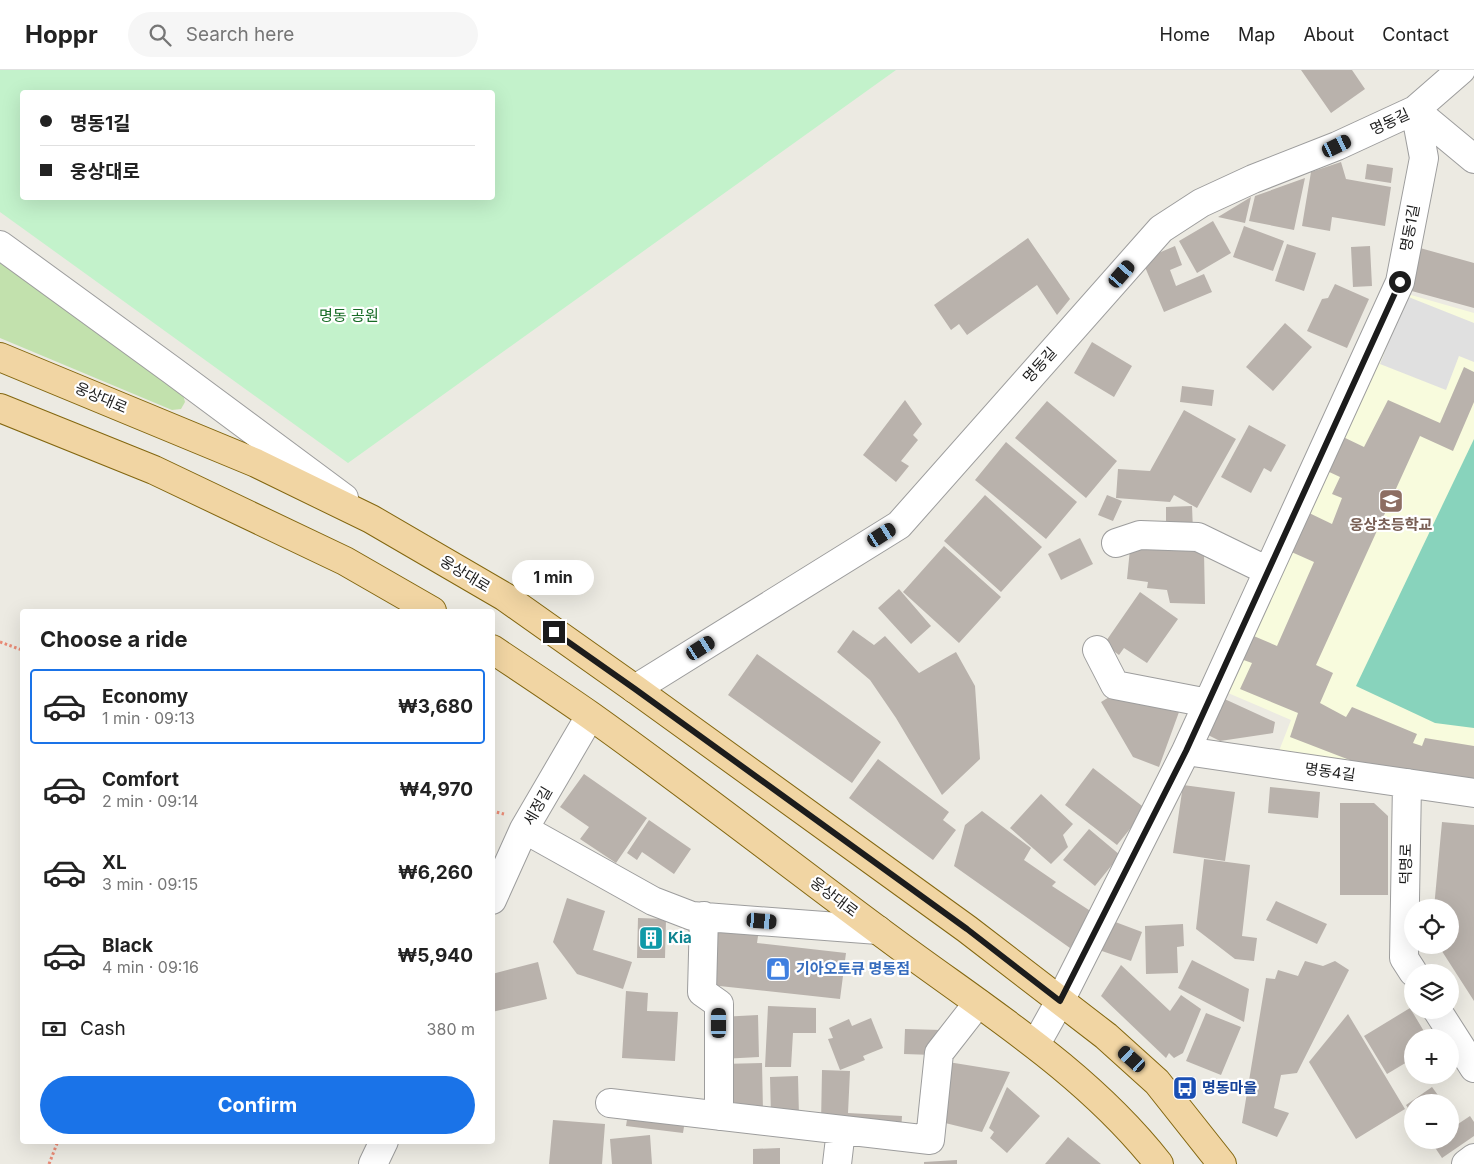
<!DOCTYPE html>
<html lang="en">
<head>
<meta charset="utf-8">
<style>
	body { margin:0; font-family:Inter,"Noto Sans KR",sans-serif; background:#f6f6f6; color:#222; height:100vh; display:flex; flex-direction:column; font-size:19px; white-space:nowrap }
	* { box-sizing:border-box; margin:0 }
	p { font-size:16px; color:#767676 }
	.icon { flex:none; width:28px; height:28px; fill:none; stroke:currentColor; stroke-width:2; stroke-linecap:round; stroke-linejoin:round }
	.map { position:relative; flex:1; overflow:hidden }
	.panel { position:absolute; left:20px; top:539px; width:475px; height:535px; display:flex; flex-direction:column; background:#fff; border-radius:5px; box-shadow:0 5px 20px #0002 }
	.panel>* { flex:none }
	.guide { position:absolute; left:20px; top:20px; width:475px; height:110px; border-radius:5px; box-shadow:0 5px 20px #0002; display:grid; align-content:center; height:110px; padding:0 20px; background:#fff }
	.controls { position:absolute; left:1404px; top:829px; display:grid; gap:10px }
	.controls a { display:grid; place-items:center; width:55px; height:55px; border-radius:50%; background:#fff; box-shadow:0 5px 20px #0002; font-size:25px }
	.end { position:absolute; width:22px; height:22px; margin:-11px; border:6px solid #1c1c1c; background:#fff; box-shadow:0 0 0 2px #fff }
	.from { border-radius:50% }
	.bubble { position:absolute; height:35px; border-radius:18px; background:#fff; box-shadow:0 5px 20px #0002; font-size:16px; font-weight:700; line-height:35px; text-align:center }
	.car { position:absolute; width:15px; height:30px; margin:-15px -8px; border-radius:6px; box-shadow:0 0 4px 1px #0007; background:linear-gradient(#222 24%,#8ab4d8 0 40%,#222 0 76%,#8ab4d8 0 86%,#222 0) }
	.guide b { display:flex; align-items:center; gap:18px; height:48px; font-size:19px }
	.guide b+b { border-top:1px solid #e0e0e0 }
	.guide i { width:12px; height:12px; background:#222 }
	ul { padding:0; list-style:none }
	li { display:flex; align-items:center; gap:15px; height:75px; margin:0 10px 8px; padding:0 10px; border:2px solid transparent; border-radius:5px }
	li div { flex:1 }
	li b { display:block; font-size:19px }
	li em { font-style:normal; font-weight:700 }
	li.current { border-color:#1a73e8 }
	li>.icon { width:45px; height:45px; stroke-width:1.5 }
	h2 { padding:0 20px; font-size:22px; line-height:60px }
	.pay { display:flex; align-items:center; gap:12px; height:55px; padding:0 20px; font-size:19px }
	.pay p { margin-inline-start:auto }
	.cta { display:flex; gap:10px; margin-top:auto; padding:10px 20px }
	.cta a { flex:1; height:58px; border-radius:30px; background:#1a73e8; color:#fff; font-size:20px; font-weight:700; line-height:58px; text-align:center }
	header { display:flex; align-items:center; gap:30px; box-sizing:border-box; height:70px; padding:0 25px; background:#fff; border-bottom:1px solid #e0e0e0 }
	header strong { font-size:24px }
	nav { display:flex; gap:28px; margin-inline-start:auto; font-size:18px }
	.search { width:350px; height:45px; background:#f6f6f6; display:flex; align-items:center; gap:12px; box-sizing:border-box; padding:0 18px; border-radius:28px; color:#767676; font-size:19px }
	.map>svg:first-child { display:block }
</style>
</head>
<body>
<header>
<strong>Hoppr</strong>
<div class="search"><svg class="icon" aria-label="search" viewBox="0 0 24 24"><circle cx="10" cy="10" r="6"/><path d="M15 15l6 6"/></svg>Search here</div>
<nav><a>Home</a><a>Map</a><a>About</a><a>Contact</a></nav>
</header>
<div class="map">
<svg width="1474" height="1094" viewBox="0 0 1474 1094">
	<rect width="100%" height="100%" fill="#eceae2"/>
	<path fill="#f8fbdd" d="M1404,223L1474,243V710L1279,681L1291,650L1221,620Z"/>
	<path fill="#c2e1ad" d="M0,189L182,321L185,332L181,339L172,340L0,268Z"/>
	<path fill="#c3f2cb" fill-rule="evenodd" d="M0,0H896L348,393L0,142ZM22,22H492V128H22Z"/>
	<path fill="#88d3bc" d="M1474,369V658L1435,653L1356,616Z"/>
	<path fill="#e0e0e0" d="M1406,226L1474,253V292L1459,286L1446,320L1380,294Z"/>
	<path fill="#b9b2ac" d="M1301,0H1352L1365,19L1331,43Z
		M1341,92L1346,109L1391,117L1385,156L1332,147L1330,161L1302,156L1311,102Z
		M1367,94L1393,98L1391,113L1365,109Z
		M1305,108L1294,160L1249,151L1255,126Z
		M1251,127L1245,153L1218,147Z
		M1213,151L1231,183L1197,203L1179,171Z
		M1244,156L1284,171L1273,201L1233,187Z
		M1028,168L1070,229L1057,245L1037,215L967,265L959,254L951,260L934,235Z
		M1287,174L1316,183L1304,221L1275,211Z
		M1175,176L1182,195L1170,200L1176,216L1204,204L1212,222L1164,242L1142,190Z
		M1370,176L1372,216L1353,217L1351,177Z
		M1420,178L1474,193V238L1408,220Z
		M1335,214L1369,229L1347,278L1307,261L1322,229L1328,228Z
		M1285,253L1312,277L1273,321L1246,297Z
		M1092,272L1132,296L1114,327L1074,303Z
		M1464,297L1474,302V332L1453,381L1420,366L1316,595L1333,603L1320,633L1346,647L1352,637L1417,664L1413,673L1422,676L1425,668L1474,676V719L1360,694L1290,667L1298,643L1240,619L1252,593L1238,588L1249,564L1277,576L1314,492L1287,480L1305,441L1332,454L1342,428L1332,424L1340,407L1325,400L1339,365L1364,377L1388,330L1440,353Z
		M1182,316L1214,320L1212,336L1180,332Z
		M905,330L922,354L913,365L918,370L901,391L909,396L896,412L863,385Z
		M1047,331L1117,391L1086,428L1015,368Z
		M1184,340L1236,369L1197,438L1174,425L1170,432L1116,428L1118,399L1150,401Z
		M1249,355L1286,375L1271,402L1264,398L1251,423L1221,407Z
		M1006,372L1077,432L1046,469L975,410Z
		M985,425L1042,477L1001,522L944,471Z
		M1107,425L1122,431L1113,451L1098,445Z
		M1192,436L1193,461H1166V437Z
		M1080,468L1093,494L1061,510L1048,484Z
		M1148,472L1204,482L1205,534L1170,533L1167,520L1147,518L1148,512L1127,509L1130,479Z
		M944,476L1001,527L959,573L903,522Z
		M899,519L931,556L911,574L878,538Z
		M1140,522L1178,549L1147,593L1124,578L1119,585L1104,574Z
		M853,560L874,575L885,566L919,603L956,582L975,616L980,689L942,725L896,648L870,610L837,582Z
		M757,584L881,672L852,713L728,625Z
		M1121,620L1179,642L1159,697L1133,687L1101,632Z
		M1218,626L1275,652L1273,663L1220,671L1202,662Z
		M878,689L949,742L943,750L956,760L933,790L849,728Z
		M1093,698L1146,739L1117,775L1065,735Z
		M584,704L647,748L616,793L580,769L589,757L560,737Z
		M1183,715L1235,722L1225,791L1173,783Z
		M1270,717L1320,722L1318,748L1268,743Z
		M1041,724L1073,754L1063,765L1068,777L1051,794L1010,758Z
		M1340,733H1374L1388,746V825H1340Z
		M982,741L1031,778L1024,790L1056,812L1052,816L1092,842L1070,878L954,796L965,755Z
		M649,750L691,779L674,804L642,782L637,790L627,783Z
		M1442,752L1474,755V931L1438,875H1450V838H1434Z
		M1089,759L1120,785L1095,816L1063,790Z
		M1204,789L1250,795L1242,866L1257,868L1254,891L1235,889L1196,859Z
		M567,828L605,841L593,880L632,892L623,919L577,904L553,872Z
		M1276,831L1327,854L1317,874L1266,850Z
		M638,848L666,849L665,888H637Z
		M1110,850L1142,862L1131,891L1099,880Z
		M716,854L759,859L757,873L846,883L840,929L710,915Z
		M1183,854L1184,876L1177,877L1178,903L1146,904L1145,856Z
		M1192,890L1249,919L1244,952L1178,918Z
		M1305,891L1323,896L1335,891L1349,900L1297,1003L1281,1005L1274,1038L1289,1043L1277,1067L1242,1053L1266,908L1275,909L1278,900L1298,906Z
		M538,892L547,929L492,942V904Z
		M1121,895L1170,941L1181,925L1201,939L1183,983L1174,988L1169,983L1166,988L1101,926Z
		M626,921L648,923L647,941L678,942L675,991L622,988Z
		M768,936L816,938V963H793L791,997H765Z
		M1410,938L1428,968H1412V989L1387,1004L1364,966Z
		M1206,943L1241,957L1221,1005L1186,991Z
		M1348,944L1405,1039L1356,1069L1309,992Z
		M758,945L759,987L721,989L720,947Z
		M871,948L883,978L863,986L865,990L840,1000L828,969L833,968L829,958L849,949L852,956Z
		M905,959L941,960L933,985L904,984Z
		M942,991L1010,1002L982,1062L941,1052Z
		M762,993L763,1042L733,1043L722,994Z
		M822,1000L850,1001L848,1043L902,1046L901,1061L821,1054Z
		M798,1006L799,1046H771L770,1007Z
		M1007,1017L1040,1046L1007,1083L990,1068L994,1062L989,1058Z
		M1432,1017L1443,1032H1412V1044L1406,1035Z
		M629,1037L686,1044L683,1063L626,1056Z
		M1450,1043L1458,1054L1470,1046L1474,1052V1066L1442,1088L1430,1070H1450Z
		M553,1050L605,1054L602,1094H549Z
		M650,1065L652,1094H612L610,1069Z
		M1068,1067L1101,1094H1045Z
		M780,1078V1094H753V1079Z
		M957,1090V1094H924V1092Z"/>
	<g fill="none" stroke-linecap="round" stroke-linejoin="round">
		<defs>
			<path id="minor" d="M1415,40L1474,89
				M0,175L173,301L344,428
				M1116,473L1140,465L1198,467L1268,501
				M1097,580L1115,615L1208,633
				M635,619L899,455L1161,159L1201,133L1253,109L1337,76L1415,40L1461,0
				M1186,681L1474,723
				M1407,713L1404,888L1413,902
				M524,759L653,831L692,846L878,860
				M492,830L524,759L590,646
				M704,846L702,922L719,934V1046
				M1437,940L1474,998
				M1036,974L1060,931L1186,681L1400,212L1424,88L1415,40
				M610,1033L930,1070L939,983L978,933
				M373,1094L384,1071
				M837,1094L841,1060
				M1466,1094L1474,1088"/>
			<path id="major" d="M0,287L256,393L371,449L505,527L635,619L967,859L1106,966L1157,1012L1222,1094
				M0,338L154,400L345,491L432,541
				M492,579C525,601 558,623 591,646C692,718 790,795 890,869C984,939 1086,1001 1159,1094"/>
		</defs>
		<use href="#minor" stroke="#9d9d9d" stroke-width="30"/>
		<use href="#major" stroke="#836710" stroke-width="30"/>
		<path stroke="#e98b76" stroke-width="3" stroke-dasharray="2.5 2.5" stroke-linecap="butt" d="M0,572L22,580
			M492,741L504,744
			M49,1094L58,1071"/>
		<use href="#minor" stroke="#fff" stroke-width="28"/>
		<use href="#major" stroke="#f1d5a3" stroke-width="28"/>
	</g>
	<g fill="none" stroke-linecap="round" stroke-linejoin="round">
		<path stroke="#1c1c1c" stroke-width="6" d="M554,562L635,619L967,859L1060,931L1186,681L1400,212"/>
	</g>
	<defs>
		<symbol id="school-square" viewBox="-11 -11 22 22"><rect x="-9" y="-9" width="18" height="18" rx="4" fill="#8d6e63" stroke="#fff"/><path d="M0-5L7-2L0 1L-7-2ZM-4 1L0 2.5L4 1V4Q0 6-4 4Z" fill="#fff"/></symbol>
		<symbol id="building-square" viewBox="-11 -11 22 22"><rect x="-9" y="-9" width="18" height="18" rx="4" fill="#0f9aa8" stroke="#fff"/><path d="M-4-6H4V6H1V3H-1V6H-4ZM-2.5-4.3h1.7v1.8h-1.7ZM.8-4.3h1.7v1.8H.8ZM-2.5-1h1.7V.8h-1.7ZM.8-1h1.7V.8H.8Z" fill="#fff"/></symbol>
		<symbol id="shop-square" viewBox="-11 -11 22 22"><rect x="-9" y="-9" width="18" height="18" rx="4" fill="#3f7fe0" stroke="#fff"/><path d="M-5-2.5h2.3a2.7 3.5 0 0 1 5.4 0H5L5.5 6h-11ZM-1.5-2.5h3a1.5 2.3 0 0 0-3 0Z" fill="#fff"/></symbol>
		<symbol id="bus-square" viewBox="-11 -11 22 22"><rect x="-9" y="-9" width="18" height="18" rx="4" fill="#1a4fb4" stroke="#fff"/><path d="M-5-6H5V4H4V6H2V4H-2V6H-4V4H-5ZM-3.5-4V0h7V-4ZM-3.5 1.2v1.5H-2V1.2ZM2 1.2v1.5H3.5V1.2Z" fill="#fff"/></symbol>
	</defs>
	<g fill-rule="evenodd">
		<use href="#school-square" x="1377" y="417" width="28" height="28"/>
		<use href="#building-square" x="637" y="854" width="28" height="28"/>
		<use href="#shop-square" x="764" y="885" width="28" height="28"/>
		<use href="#bus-square" x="1171" y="1004" width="28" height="28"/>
	</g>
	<g text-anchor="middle" stroke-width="4.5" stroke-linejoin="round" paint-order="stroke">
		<g font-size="15" fill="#1c1c1c" stroke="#fff">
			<text transform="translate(1390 52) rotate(-25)" y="5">명동길</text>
			<text transform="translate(1410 158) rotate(-79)" y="5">명동1길</text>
			<text transform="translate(1040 295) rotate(-48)" y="5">명동길</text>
			<text transform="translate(101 328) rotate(23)" y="5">웅상대로</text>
			<text transform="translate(465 504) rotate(31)" y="5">웅상대로</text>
			<text transform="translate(1330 702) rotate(8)" y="5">명동4길</text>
			<text transform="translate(538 736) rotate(-60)" y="5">세정길</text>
			<text transform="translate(1406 794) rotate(-89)" y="5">덕명로</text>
			<text transform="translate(834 827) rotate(37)" y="5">웅상대로</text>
		</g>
		<g font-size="15" fill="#176c25" stroke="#fff">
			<text x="349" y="251">명동 공원</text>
		</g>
		<g font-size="15" font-weight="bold" fill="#785e54" stroke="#fff">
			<text x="1391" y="460">웅상초등학교</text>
		</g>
		<g font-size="15" font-weight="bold" fill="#0d838f" stroke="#fff" text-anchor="start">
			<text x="668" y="873">Kia</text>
		</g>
		<g font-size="15" font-weight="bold" fill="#366cbe" stroke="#fff" text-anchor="start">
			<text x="796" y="904">기아오토큐 명동점</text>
		</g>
		<g font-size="15" font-weight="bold" fill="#164399" stroke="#fff" text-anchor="start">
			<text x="1202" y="1023">명동마을</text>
		</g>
	</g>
</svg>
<div class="controls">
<a><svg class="icon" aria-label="locate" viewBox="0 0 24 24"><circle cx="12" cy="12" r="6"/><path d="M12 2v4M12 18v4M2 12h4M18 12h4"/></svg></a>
<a><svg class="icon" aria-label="layers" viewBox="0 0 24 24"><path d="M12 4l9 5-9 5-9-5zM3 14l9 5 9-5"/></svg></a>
<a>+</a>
<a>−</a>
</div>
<i class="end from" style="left:1400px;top:212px"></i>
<i class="end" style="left:554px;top:562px"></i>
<div class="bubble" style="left:512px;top:490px;width:82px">1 min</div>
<i class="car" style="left:1337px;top:76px;rotate:64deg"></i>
<i class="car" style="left:1122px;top:204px;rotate:41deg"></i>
<i class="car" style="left:882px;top:465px;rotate:58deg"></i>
<i class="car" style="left:701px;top:578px;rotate:58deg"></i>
<i class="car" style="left:762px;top:851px;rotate:95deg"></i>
<i class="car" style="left:719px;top:953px;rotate:0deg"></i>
<i class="car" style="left:1132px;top:989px;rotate:312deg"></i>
<div class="guide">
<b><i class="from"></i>명동1길</b>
<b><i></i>웅상대로</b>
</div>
<section class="panel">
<h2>Choose a ride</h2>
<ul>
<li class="current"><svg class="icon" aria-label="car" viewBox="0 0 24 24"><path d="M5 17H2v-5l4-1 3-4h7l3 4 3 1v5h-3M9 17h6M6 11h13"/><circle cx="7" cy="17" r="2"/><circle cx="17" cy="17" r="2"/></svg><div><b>Economy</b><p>1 min · 09:13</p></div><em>₩3,680</em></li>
<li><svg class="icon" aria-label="car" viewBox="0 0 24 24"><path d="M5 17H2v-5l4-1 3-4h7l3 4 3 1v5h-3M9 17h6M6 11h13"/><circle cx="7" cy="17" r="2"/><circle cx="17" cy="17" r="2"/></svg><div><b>Comfort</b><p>2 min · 09:14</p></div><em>₩4,970</em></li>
<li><svg class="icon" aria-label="car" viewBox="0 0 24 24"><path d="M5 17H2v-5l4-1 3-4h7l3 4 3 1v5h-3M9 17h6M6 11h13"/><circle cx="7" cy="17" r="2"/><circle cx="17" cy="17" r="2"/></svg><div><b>XL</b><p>3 min · 09:15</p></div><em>₩6,260</em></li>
<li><svg class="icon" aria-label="car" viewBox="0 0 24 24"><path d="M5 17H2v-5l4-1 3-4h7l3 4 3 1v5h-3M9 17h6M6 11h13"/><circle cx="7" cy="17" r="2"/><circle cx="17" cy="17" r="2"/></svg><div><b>Black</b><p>4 min · 09:16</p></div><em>₩5,940</em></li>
</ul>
<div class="pay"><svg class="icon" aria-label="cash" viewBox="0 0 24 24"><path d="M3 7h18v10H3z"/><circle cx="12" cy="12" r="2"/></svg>Cash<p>380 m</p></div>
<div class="cta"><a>Confirm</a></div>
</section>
</div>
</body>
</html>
